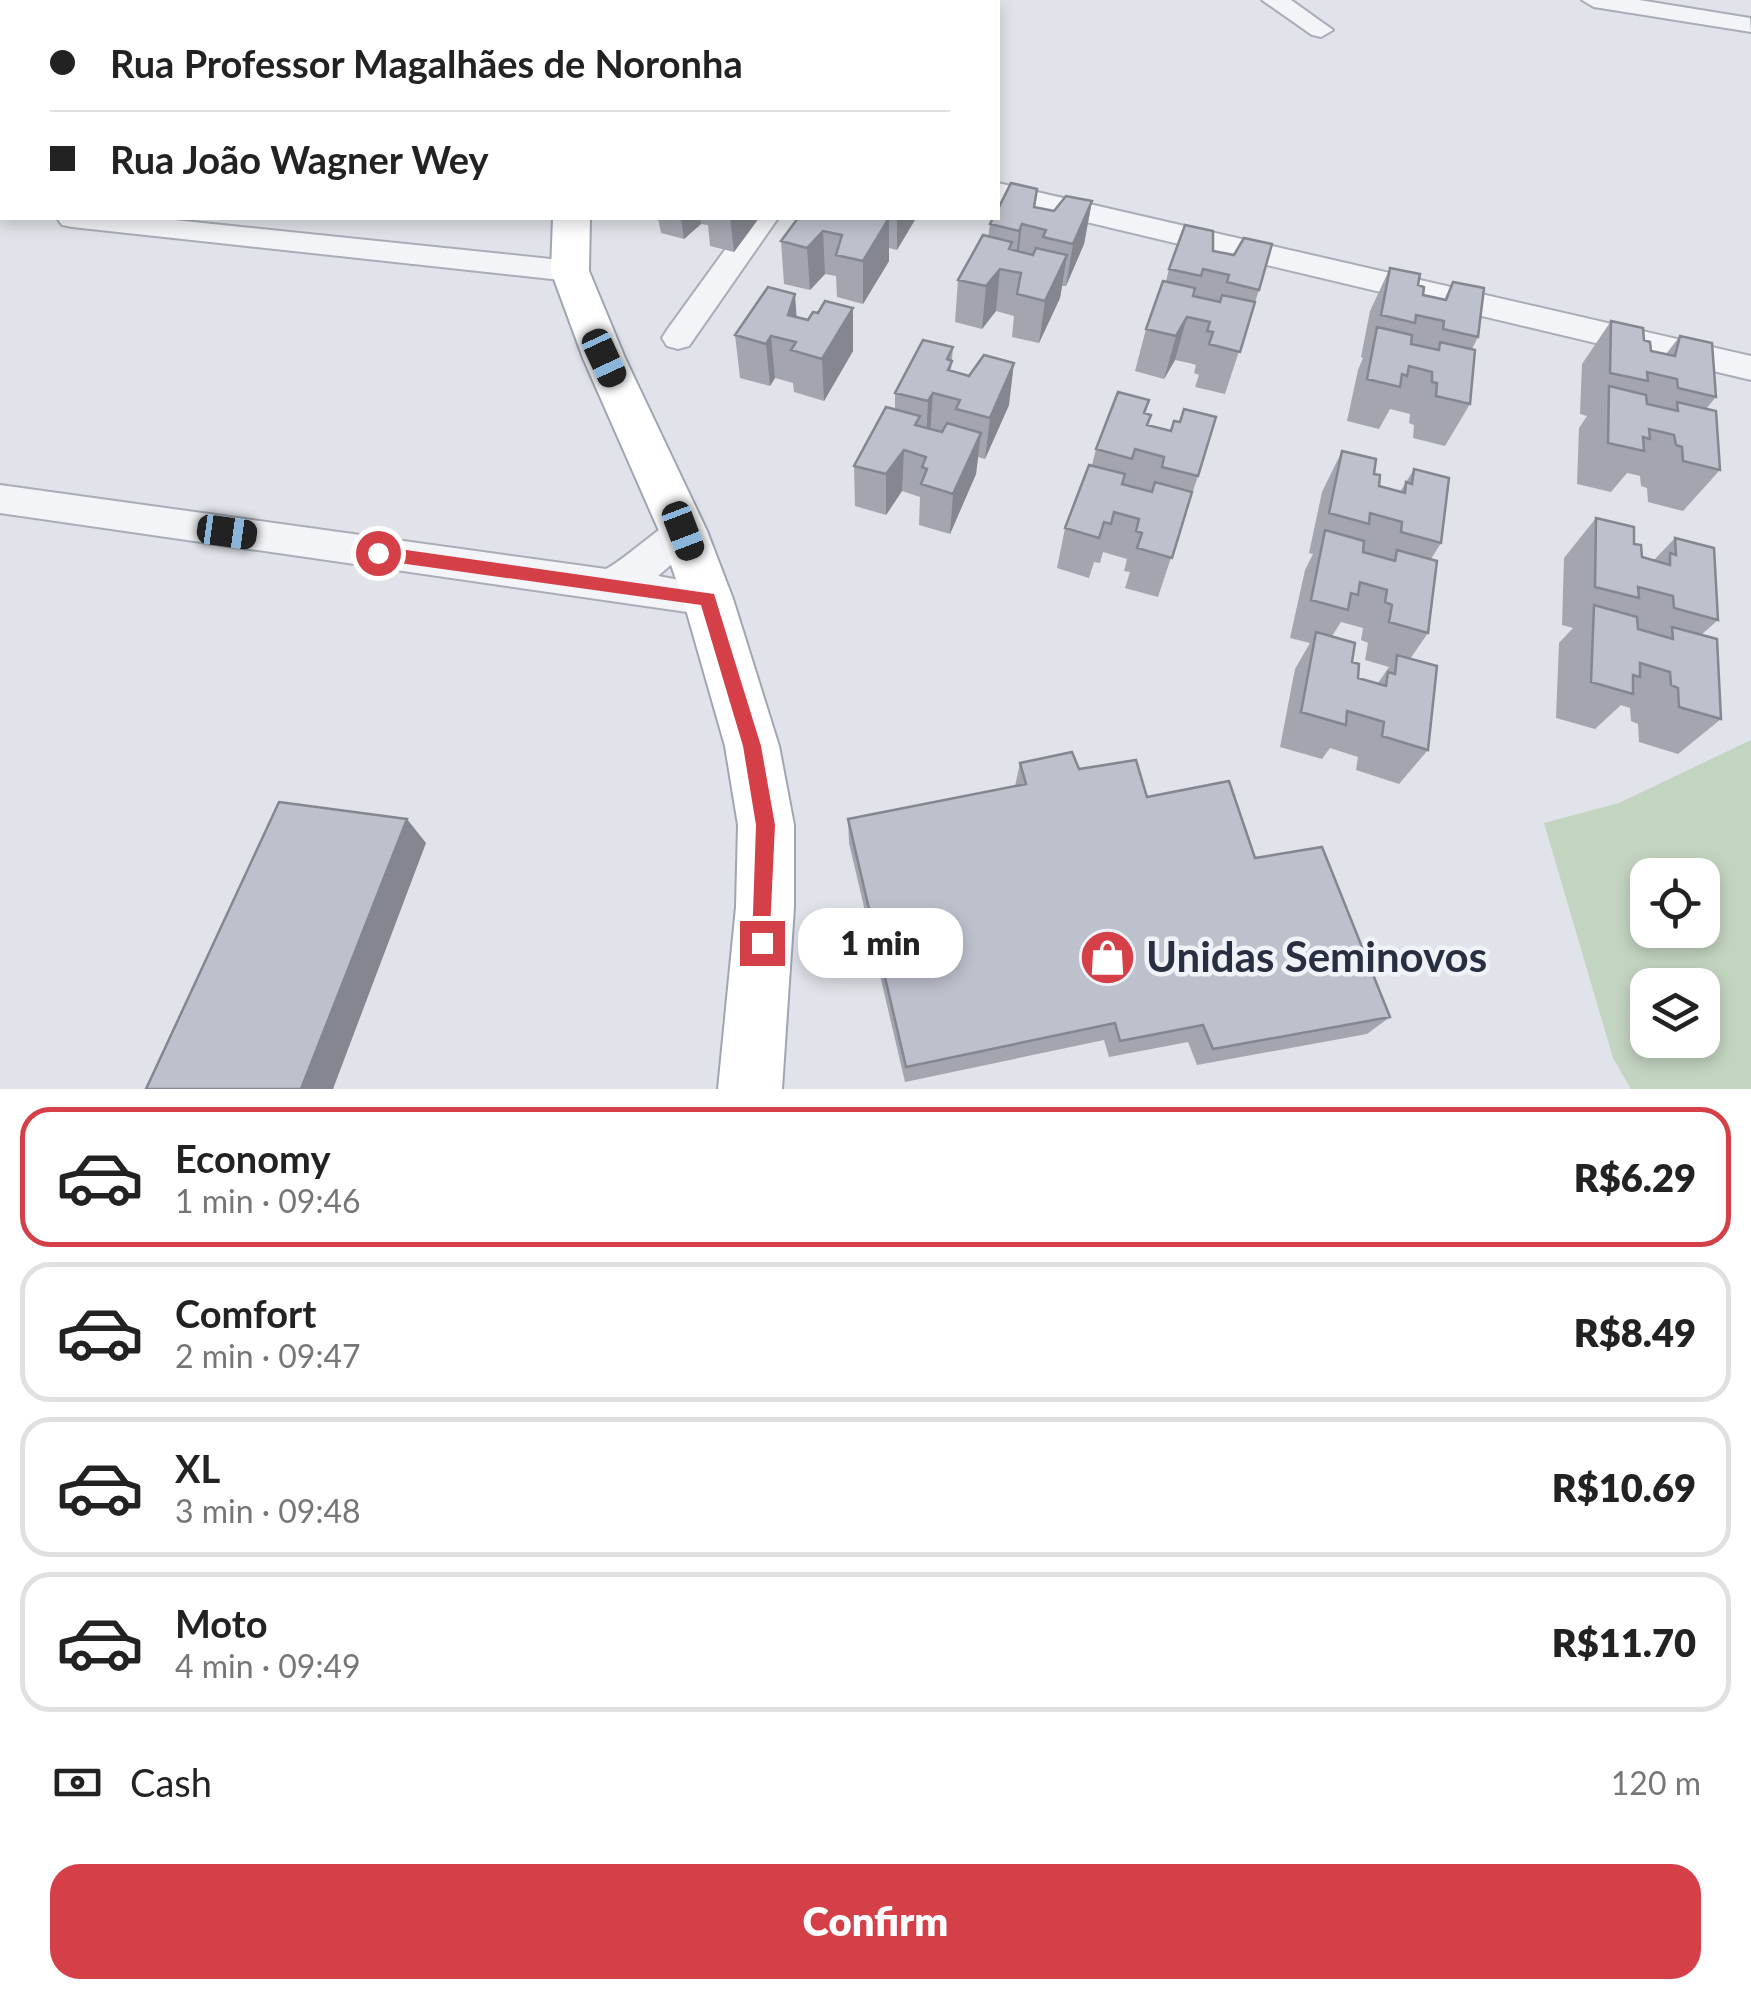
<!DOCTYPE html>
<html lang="en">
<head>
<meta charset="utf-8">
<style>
	body { margin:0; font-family:Lato,sans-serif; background:#f2f2f2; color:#222; height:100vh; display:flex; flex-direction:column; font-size:38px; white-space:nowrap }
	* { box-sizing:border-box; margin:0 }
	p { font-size:32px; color:#767676 }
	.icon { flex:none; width:55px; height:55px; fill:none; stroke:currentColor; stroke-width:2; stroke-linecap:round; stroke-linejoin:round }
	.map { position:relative; height:1089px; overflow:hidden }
	.panel { display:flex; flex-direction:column; background:#fff; flex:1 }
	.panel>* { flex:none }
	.top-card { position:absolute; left:0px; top:0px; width:1000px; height:220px; box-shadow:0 5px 15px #0003; display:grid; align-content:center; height:220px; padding:0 50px; background:#fff }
	.buttons { position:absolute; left:1630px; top:858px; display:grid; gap:20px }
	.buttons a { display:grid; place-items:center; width:90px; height:90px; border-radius:20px; background:#fff; box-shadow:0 5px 15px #0003; font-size:50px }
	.end { position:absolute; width:45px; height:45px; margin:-22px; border:12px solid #d43f48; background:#fff; box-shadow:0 0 0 5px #fff }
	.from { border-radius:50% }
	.bubble { position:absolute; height:70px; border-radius:30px; background:#fff; box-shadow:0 5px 15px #0003; font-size:32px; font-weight:800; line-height:70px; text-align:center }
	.car { position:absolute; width:30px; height:60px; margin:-30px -15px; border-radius:12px; box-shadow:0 0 8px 2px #0007; background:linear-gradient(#222 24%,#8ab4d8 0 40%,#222 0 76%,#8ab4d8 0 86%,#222 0) }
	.top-card b { display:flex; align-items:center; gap:35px; height:95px; font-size:38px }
	.top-card b+b { border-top:2px solid #e0e0e0 }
	.top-card i { width:25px; height:25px; background:#222 }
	ul { padding:18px 0 0; list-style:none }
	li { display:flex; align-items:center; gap:30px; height:140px; margin:0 20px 15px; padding:0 30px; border:5px solid #e0e0e0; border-radius:30px }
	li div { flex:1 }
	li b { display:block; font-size:38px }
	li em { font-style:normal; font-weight:800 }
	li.current { border-color:#d43f48 }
	li>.icon { width:90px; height:90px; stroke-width:1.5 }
	.pay { display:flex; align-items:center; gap:25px; height:110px; padding:0 50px; font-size:38px }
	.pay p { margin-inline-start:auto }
	.button { display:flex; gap:20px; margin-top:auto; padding:20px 50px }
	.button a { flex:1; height:115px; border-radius:30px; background:#d43f48; color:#fff; font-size:40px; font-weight:800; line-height:115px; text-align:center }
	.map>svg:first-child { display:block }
</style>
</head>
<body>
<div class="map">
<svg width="1751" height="1089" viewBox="0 0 1751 1089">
	<rect width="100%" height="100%" fill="#e0e3e9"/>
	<path fill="#c3d4c0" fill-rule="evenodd" d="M1751,740V1089H1631L1613,1058L1544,823L1619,803ZM1648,875H1702V930H1648ZM1702,985V1040H1648V985Z"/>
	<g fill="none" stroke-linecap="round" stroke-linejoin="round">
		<defs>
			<path id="minor" d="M1262,0H1291L1333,30L1321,37L1312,35Z
				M1582,0H1639L1750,18L1751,32L1594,7Z
				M998,183L1751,356V380L998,201Z
				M57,218H155L570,261L581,264L585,271L581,278L570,281L72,227L62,225Z
				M748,218H778L689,346L678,349L667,346L662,338L667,330Z
				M0,485L606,569C624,560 670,518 680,517C686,517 691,519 696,521L702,531L688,550L658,576L722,588L727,599L722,610L708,615L0,513Z"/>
			<path id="major" d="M553,218H590L589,271L625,358L707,531L733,599L779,746L794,825V907L782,1089H718L736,907L738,825L725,746L683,599L659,531L583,358L551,271Z"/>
		</defs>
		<use href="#minor" stroke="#a9adb7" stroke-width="4"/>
		<use href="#major" stroke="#9ea6b6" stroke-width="4"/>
		<use href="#minor" fill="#f3f4f7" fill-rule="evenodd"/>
		<use href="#major" fill="#fff" fill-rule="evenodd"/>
	</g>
	<path fill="#a3a6af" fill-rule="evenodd" d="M1037,189L1035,207L1054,211L1092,201L1084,244L1066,286H1062L1060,298L1039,343L1012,337L1014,316L996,311L982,329L955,322L958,280L988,237L990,224Z
		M658,218H759L734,252L710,246L708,225L701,224L684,239L661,233Z
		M798,218H916L897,250L889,248V261L863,304L837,297L836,276L825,274L810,290L784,284L781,241Z
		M1213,251L1259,290L1225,394L1195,387L1199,375L1194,373L1196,365L1189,363L1175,360L1164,379L1135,371L1146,329L1166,281L1169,269Z
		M1390,268L1418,285L1423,295L1444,300L1453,282L1478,337L1472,349L1470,404L1445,446L1413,438L1414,425L1409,423L1410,414L1390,409L1379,429L1347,421L1358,370L1363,358L1361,357L1370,311Z
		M797,317L853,351L824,401L794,392L793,383L775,378L770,386L740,378L735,335Z
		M1611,321L1644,340L1651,351L1666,354L1680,336L1716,397L1706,409L1720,470L1683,511L1648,502L1647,488L1641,486L1640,476L1632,474L1627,473L1611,492L1577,484L1579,428L1587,416L1580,414L1582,364Z
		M953,347L951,371L1009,405L985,459L978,457L976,474L950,534L919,525L920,497L902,491L886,515L855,506L854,466L895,409V393Z
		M1145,413L1148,425L1198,476L1158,597L1125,588L1130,572L1124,571L1127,559L1103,552L1100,563L1094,562L1089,578L1057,568L1065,528L1092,465L1096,449Z
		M1342,451L1374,474L1379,486L1400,492L1414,469L1441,543L1431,559L1428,633L1410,659L1428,750L1399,784L1356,770L1358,757L1330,748L1322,759L1280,747L1295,669L1310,643L1290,638L1305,570L1313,554L1309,553L1322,492ZM1341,622L1363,628L1361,640L1368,643L1365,660L1389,667L1378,683L1358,678L1352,662L1332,636Z
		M1596,518L1634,544L1642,557L1654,560L1675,538L1718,620L1701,635L1721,719L1678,754L1639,742L1638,724L1631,721L1630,708L1621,705L1595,729L1556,718L1559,643L1573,628L1562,625L1564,558Z
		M1020,763L1079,769L1147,797L1255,858L1390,1017L1367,1034L1197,1065L1188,1042L1109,1057L1104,1040L905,1082L849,843L848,819L1015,786Z"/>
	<path fill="#84878f" d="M1092,201L1084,244L1066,286L1073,244Z
		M681,218H700L701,224L684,239Z
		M730,218H759L734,252Z
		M889,218V261L863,304V261Z
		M897,218H916L897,250Z
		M1022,224L1017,267L1014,274L1019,231Z
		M823,231L825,274L810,290L807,248Z
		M1067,255L1060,298L1039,343L1045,301Z
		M1000,269L996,311L982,329L986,286Z
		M795,294L798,336L788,315Z
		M853,308V351L824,401L822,359Z
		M1187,317L1175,360L1164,379L1176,336Z
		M771,336L775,378L770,386L766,344Z
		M1014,363L1009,405L985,459L990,418Z
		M933,393L930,434L926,443L928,401Z
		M981,433L976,474L950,534L953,494Z
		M904,450L902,491L886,515V474Z
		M407,819L426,843L333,1089H301Z"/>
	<path fill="#bdc1cc" stroke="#84878f" stroke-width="2.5" d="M1011,183L1037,189L1034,207L1054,211L1066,196L1092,201L1073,244L1043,237L1046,230L1022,224L1019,231L990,224L993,218H998V209Z
		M798,218H889L863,261L836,255L842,235L823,231L807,248L781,241Z
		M1185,225L1213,231V251L1234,255L1244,238L1272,244L1259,290L1227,282L1229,275L1203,269L1201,276L1169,269Z
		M983,235L1012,242L1009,249L1033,255L1036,248L1067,255L1045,301L1017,294L1021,273L1000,269L986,286L958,280Z
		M1390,268L1420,274L1418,285L1424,287L1423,295L1446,300L1453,282L1484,288L1478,337L1443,329L1444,321L1416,315L1415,323L1381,315Z
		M1163,281L1195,288L1193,296L1220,302L1222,295L1255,302L1240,352L1209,344L1213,332L1207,331L1210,322L1201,320L1187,317L1176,336L1146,329Z
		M768,287L795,294L788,315L808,320L813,312L818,313L825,301L853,308L822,359L791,350L796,342L771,336L766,344L735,335Z
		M1611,321L1643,328L1644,340L1650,342L1651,351L1675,356L1680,336L1712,343L1716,397L1678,388L1677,379L1647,372L1648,381L1610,373Z
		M1377,327L1412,335L1411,344L1439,350L1440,342L1475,350L1470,404L1436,396L1437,383L1432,382V372L1409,366L1407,376L1402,374L1400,387L1367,379Z
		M923,340L953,347L947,359L952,361L948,370L969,376L984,355L1014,363L990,418L956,409L960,400L933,393L928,401L895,393Z
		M1609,386L1646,395L1647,404L1678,411L1677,402L1716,411L1720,470L1683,461L1682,447L1676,445L1674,435L1666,433L1649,429L1650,439L1643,437L1644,451L1608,443Z
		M1118,392L1149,400L1144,413L1151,415L1147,425L1171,431L1174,421L1180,422L1184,409L1216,417L1198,476L1162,467L1164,457L1135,449L1132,459L1096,449Z
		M886,407L920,416L915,425L942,432L947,423L981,433L953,494L921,484L927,469L922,467L926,457L904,450L886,474L854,466Z
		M1342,451L1376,459L1374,474L1380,475L1379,486L1405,493L1406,482L1412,484L1414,469L1449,478L1441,543L1401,532L1402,522L1370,513L1369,524L1329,513Z
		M1089,465L1125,474L1122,484L1152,492L1155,482L1192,492L1172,558L1137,548L1142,533L1136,531L1139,519L1114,512L1111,524L1104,522L1099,538L1065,528Z
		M1596,518L1634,527V544L1641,545L1642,557L1670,565V553L1676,555L1675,538L1714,548L1718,620L1674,608L1673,596L1638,587L1639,598L1595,587Z
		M1325,530L1364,541L1363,552L1395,561L1397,550L1437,561L1428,633L1389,622L1392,605L1385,602L1387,590L1360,582L1358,595L1351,593L1348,610L1311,600Z
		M1594,605L1637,617L1638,629L1673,639L1672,627L1717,639L1721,719L1679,707L1678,688L1671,685L1670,672L1640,663V677L1633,675V694L1591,682Z
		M1316,632L1355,643L1352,662L1359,664L1358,678L1386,686L1388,672L1395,674L1397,655L1437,666L1428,750L1382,736L1384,722L1347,711L1346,725L1301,712Z
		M1072,752L1079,769L1136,760L1147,797L1229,781L1255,858L1322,847L1390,1017L1213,1049L1203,1025L1120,1041L1115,1023L906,1067L848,819L1026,784L1020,763Z
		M279,802L407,819L301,1089H146Z"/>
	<path fill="#d43f48" d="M378,546L714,594L761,746L775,825L769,950L762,953L755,950L752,943L756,825L743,746L701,605L378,560L370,553Z"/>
	<defs>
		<symbol id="shop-disc" viewBox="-11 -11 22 22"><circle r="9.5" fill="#d43f48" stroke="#eff2f7"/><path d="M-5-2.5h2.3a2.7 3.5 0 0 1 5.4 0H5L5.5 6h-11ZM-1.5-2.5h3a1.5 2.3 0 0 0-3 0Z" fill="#fff"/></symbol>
	</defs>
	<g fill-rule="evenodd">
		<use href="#shop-disc" x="1076" y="926" width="63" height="63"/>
	</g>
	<g text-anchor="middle" stroke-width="9" stroke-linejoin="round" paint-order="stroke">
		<g font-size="42" font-weight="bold" fill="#282f41" stroke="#eff2f7" text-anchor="start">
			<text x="1146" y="972">Unidas Seminovos</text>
		</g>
	</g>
</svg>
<div class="buttons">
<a><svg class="icon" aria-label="locate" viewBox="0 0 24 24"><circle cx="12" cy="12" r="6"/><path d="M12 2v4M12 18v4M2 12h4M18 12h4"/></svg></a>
<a><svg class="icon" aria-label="layers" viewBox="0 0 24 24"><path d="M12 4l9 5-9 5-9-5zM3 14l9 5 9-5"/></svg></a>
</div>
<i class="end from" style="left:378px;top:553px"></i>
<i class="end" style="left:762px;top:943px"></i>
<div class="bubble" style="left:798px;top:908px;width:165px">1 min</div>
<i class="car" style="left:604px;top:358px;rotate:155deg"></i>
<i class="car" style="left:683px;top:531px;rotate:159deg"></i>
<i class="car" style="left:227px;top:532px;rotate:98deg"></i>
<div class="top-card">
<b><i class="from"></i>Rua Professor Magalhães de Noronha</b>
<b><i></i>Rua João Wagner Wey</b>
</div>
</div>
<section class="panel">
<ul>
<li class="current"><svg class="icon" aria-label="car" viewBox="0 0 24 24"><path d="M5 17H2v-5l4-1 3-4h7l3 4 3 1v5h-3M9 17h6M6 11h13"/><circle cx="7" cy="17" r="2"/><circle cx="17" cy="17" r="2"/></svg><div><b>Economy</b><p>1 min · 09:46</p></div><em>R$6.29</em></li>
<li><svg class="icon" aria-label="car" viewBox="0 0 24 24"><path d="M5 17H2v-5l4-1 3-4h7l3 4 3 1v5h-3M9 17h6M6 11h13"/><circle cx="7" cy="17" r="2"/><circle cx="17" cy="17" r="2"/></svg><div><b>Comfort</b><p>2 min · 09:47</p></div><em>R$8.49</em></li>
<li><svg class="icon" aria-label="car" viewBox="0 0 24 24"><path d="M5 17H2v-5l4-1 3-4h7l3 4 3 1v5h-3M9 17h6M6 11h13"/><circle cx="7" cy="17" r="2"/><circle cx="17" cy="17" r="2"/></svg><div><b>XL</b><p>3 min · 09:48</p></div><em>R$10.69</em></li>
<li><svg class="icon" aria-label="car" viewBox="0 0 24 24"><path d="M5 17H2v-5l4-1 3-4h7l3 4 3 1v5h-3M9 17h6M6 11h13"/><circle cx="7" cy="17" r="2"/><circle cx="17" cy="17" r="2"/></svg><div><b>Moto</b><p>4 min · 09:49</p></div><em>R$11.70</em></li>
</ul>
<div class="pay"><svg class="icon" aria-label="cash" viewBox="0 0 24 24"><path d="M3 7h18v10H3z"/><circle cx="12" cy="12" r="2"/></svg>Cash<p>120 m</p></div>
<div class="button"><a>Confirm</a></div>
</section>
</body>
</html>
